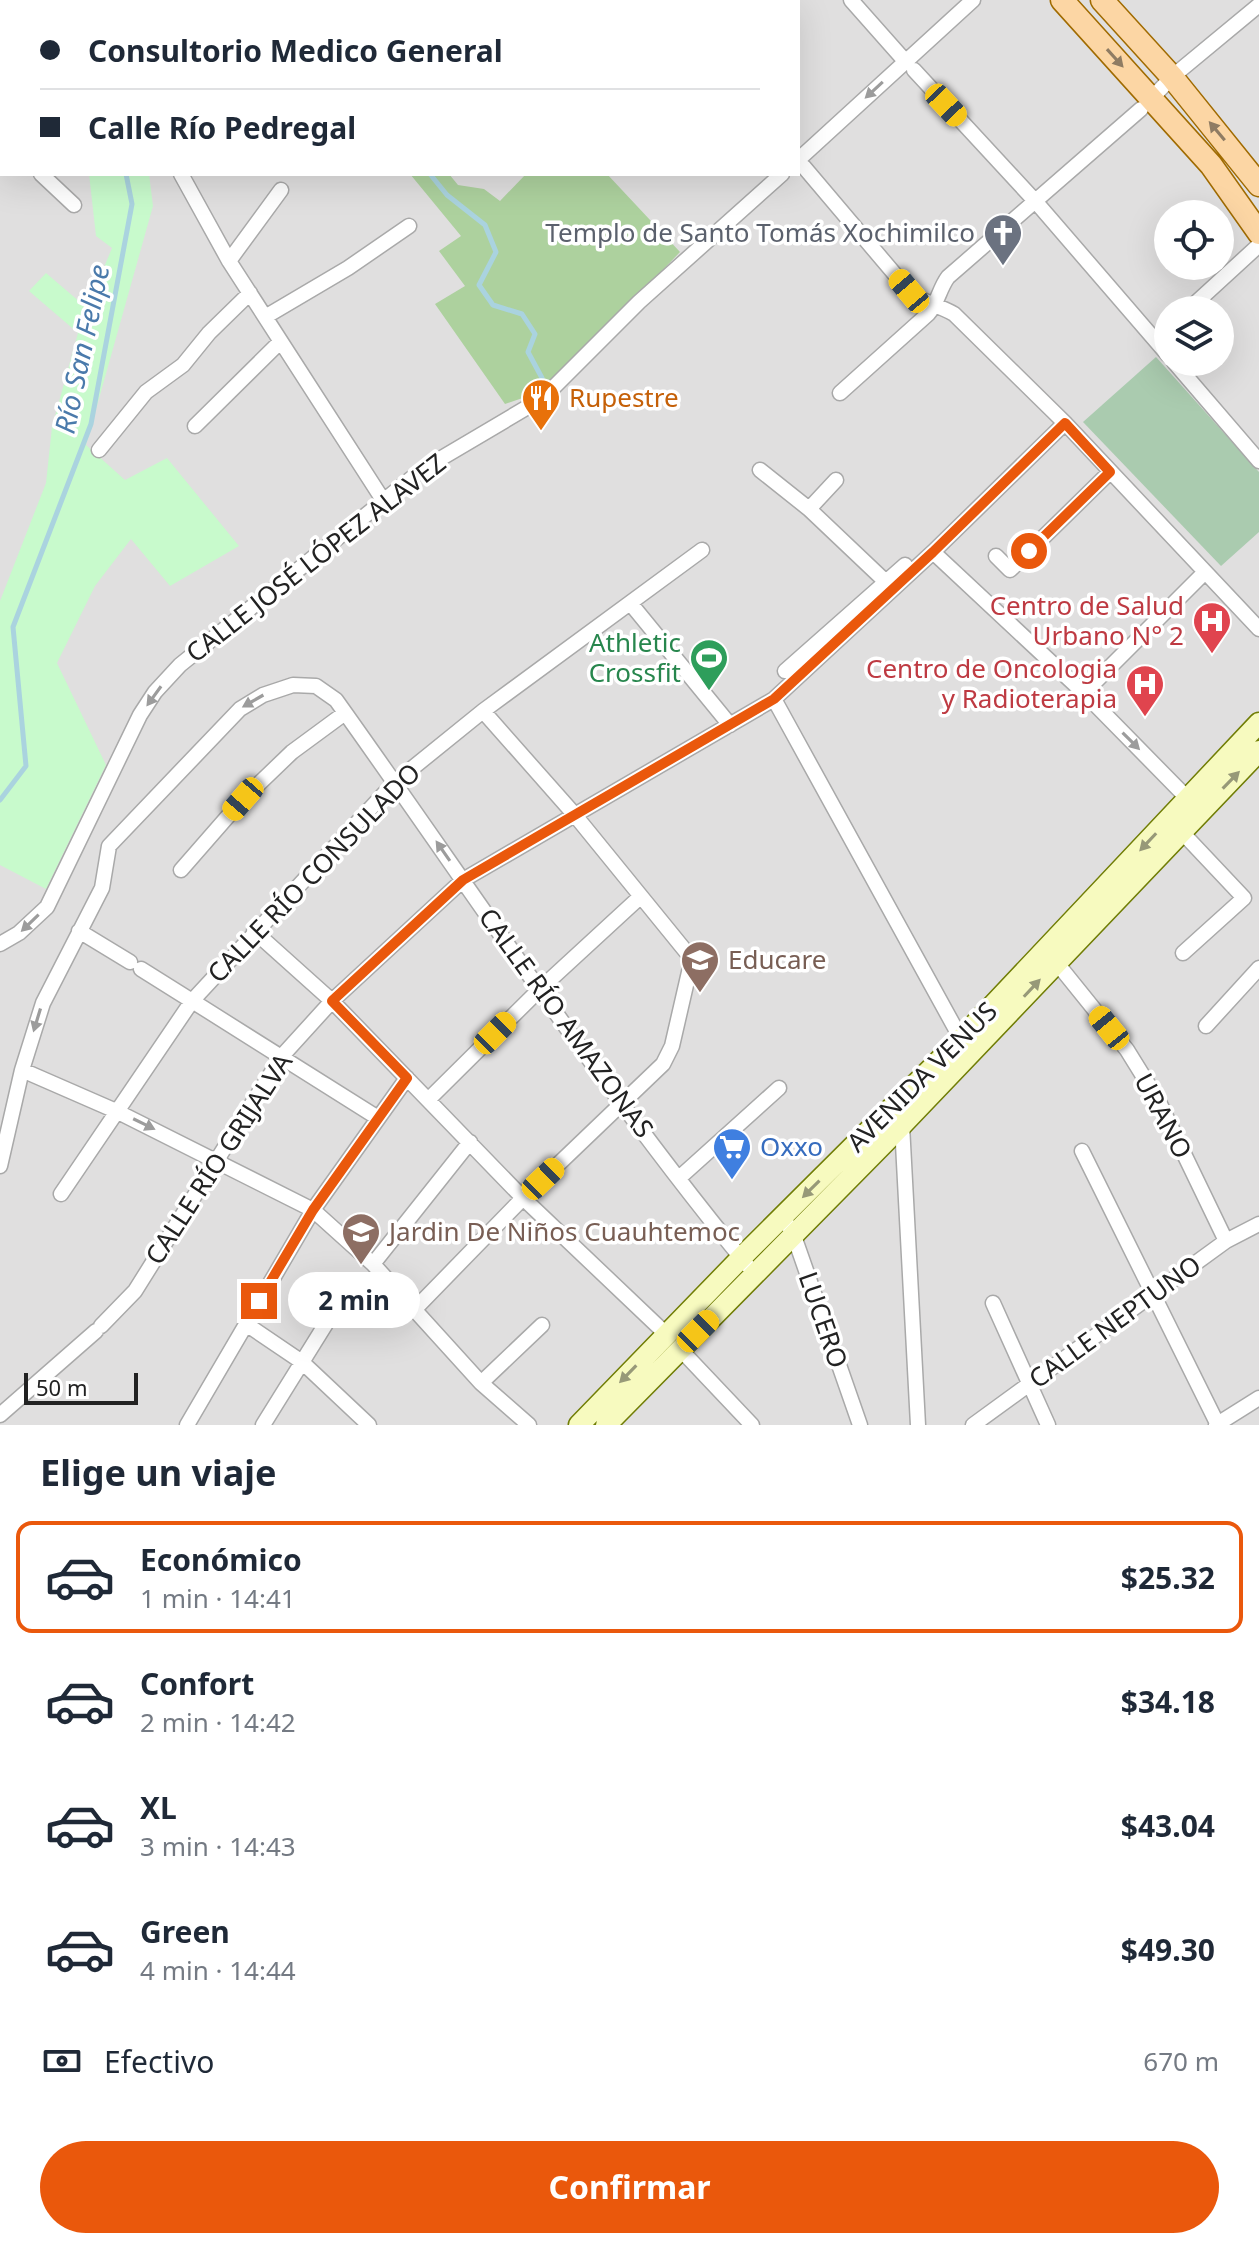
<!DOCTYPE html>
<html lang="es">
<head>
<meta charset="utf-8">
<style>
	body { margin:0; font-family:"Noto Sans",sans-serif; background:#f2f2f3; color:#1f2937; height:100vh; display:flex; flex-direction:column; font-size:30px; white-space:nowrap }
	* { box-sizing:border-box; margin:0 }
	p { font-size:26px; color:#747a83 }
	.icon { flex:none; width:44px; height:44px; fill:none; stroke:currentColor; stroke-width:2; stroke-linecap:round; stroke-linejoin:round }
	.map { position:relative; height:1425px; overflow:hidden }
	.details { display:flex; flex-direction:column; background:#fff; flex:1 }
	.details>* { flex:none }
	.top-card { position:absolute; left:0px; top:0px; width:800px; height:176px; box-shadow:0 8px 32px #0002; display:grid; align-content:center; height:176px; padding:0 40px; background:#fff }
	.fabs { position:absolute; left:1154px; top:200px; display:grid; gap:16px }
	.fabs a { display:grid; place-items:center; width:80px; height:80px; border-radius:50%; background:#fff; box-shadow:0 8px 32px #0002; font-size:40px }
	.scale { position:absolute; left:24px; bottom:20px; width:114px; box-sizing:border-box; padding-left:8px; border:4px solid #222; border-top:0; font-size:22px; line-height:28px; white-space:nowrap; color:#222; -webkit-text-stroke:6px #fff; paint-order:stroke }
	.end { position:absolute; width:36px; height:36px; margin:-18px; border:10px solid #ea580c; background:#fff; box-shadow:0 0 0 4px #fff }
	.from { border-radius:50% }
	.bubble { position:absolute; height:56px; border-radius:28px; background:#fff; box-shadow:0 8px 32px #0002; font-size:26px; font-weight:700; line-height:56px; text-align:center }
	.car { position:absolute; width:24px; height:48px; margin:-24px -12px; border-radius:10px; box-shadow:0 0 6px 2px #0007; background:linear-gradient(#f5c518 24%,#345 0 40%,#f5c518 0 76%,#345 0 86%,#f5c518 0) }
	.top-card b { display:flex; align-items:center; gap:28px; height:76px; font-size:30px }
	.top-card b+b { border-top:2px solid #e0e1e3 }
	.top-card i { width:20px; height:20px; background:#1f2937 }
	ul { padding:0; list-style:none }
	li { display:flex; align-items:center; gap:24px; height:112px; margin:0 16px 12px; padding:0 24px; border:4px solid transparent; border-radius:16px }
	li div { flex:1 }
	li b { display:block; font-size:30px }
	li em { font-style:normal; font-weight:700 }
	li.active { border-color:#ea580c }
	li>.icon { width:72px; height:72px; stroke-width:1.5 }
	h2 { padding:0 40px; font-size:36px; line-height:96px }
	.pay { display:flex; align-items:center; gap:20px; height:88px; padding:0 40px; font-size:30px }
	.pay p { margin-inline-start:auto }
	.primary-button { display:flex; gap:16px; margin-top:auto; padding:16px 40px }
	.primary-button a { flex:1; height:92px; border-radius:48px; background:#ea580c; color:#fff; font-size:32px; font-weight:700; line-height:92px; text-align:center }
	.map>svg:first-child { display:block }
</style>
</head>
<body>
<div class="map">
<svg width="1259" height="1425" viewBox="0 0 1259 1425">
	<rect width="100%" height="100%" fill="#f2efe9"/>
	<path fill="#e0dfdf" fill-rule="evenodd" d="M0,0H1259V1425H0ZM2,2H798V174H2ZM1168,214H1220V266H1168ZM1168,310H1220V362H1168Z"/>
	<path fill="#add19e" d="M410,174H449L458,185L484,189L500,201L526,174H607L680,252L549,389L505,404L435,304L465,286L439,251L461,236Z"/>
	<path fill="#aacbaf" d="M1156,357L1259,472V532L1221,566L1083,422Z"/>
	<path fill="#c8facc" d="M89,174H149L153,206L86,445L125,480L167,458L239,546L170,586L131,539L95,586L57,663L106,765L46,889L0,865V601L46,483L52,427L78,333L29,291L46,273L87,308L112,248L96,236Z"/>
	<g fill="none" stroke-linecap="round" stroke-linejoin="round">
		<path stroke="#aad3df" stroke-width="5" d="M71,0L73,2
			M430,174L447,195L485,225L496,252L479,285L493,305L522,314L535,334L528,352L542,378
			M0,800L26,766L13,627L91,424L132,204L126,174"/>
		<defs>
			<path id="street" d="M653,0L655,2
				M851,0L905,61
				M264,2L266,0
				M552,2L554,0
				M914,70L1036,202L1168,355
				M1152,98L1172,77L1259,5
				M0,135L2,137
				M798,160L973,0
				M804,167L909,291C922,303 939,305 954,314L1065,423L1259,629
				M41,174L74,205
				M181,174L229,261L383,500
				M229,261L281,190
				M1188,310L1259,245
				M265,317L348,268L409,226
				M1174,362L1259,461
				M840,393L928,314C938,303 939,289 948,277L1141,109
				M195,426L280,342
				M99,450L146,392L183,365L209,333L250,293
				M760,470L809,509
				M836,480L809,509L886,582
				M933,552L1084,693L1194,805
				M996,556L1010,570L1110,472
				M631,604L730,725
				M785,671L905,565
				M1084,693L1205,572
				M774,699L965,1046
				M1177,827L1244,898L1183,953
				M181,870L243,799L292,752L345,713
				M79,931L130,962
				M254,931L332,1001L523,1198L666,1334
				M0,944L19,933L47,907L140,715L155,692L180,665L423,469L543,398L639,302L782,174
				M1056,962L1127,1050L1158,1100L1226,1241
				M141,969L192,1001
				M197,1004L378,1118
				M1206,1026L1259,968
				M22,1070L116,1111L313,1210L373,1264L481,1383L529,1425
				M428,1100L540,989L640,897
				M902,1125L918,1425
				M1082,1151L1218,1425
				M0,1166L22,1070L43,1003L102,888L109,846L240,709L263,695L293,685L316,686L336,700C471,889 599,1085 747,1265
				M679,1178L779,1088
				M61,1194L192,1001L394,783L483,711L702,550
				M783,1216L794,1236L860,1425
				M373,1264L470,1142
				M993,1303L1048,1425
				M413,1311L523,1198L663,1064L672,1046L692,959L574,814L483,711
				M246,1324L302,1362L369,1425
				M101,1326L135,1291L282,1056L332,1001L463,880L774,699L933,552L1065,423
				M680,1349L752,1425
				M481,1383L542,1325
				M0,1415L96,1331
				M187,1425L313,1210L407,1078
				M263,1425L332,1314
				M973,1425L1226,1241L1259,1224
				M1216,1425L1259,1398"/>
			<path id="secondary" d="M579,1425L741,1258L961,1039L1259,723
				M606,1425L902,1125L1259,751"/>
			<path id="primary" d="M1062,0L1211,165L1259,233
				M1102,0L1172,77L1259,185"/>
		</defs>
		<use href="#street" stroke="#a9a9a9" stroke-width="17"/>
		<use href="#secondary" stroke="#707d05" stroke-width="23"/>
		<use href="#primary" stroke="#a06b00" stroke-width="25"/>
		<use href="#street" stroke="#fff" stroke-width="14"/>
		<use href="#secondary" stroke="#f7fabf" stroke-width="20"/>
		<use href="#primary" stroke="#fcd6a4" stroke-width="22"/>
	</g>
	<defs><path id="oneway-solid" d="M-6-.8H1V-3.2L6.5 0L1 3.2V.8H-6Z" transform="scale(2)"/></defs>
	<g fill="#8f7c63">
		<use href="#oneway-solid" transform="translate(1115 58) rotate(48)"/>
		<use href="#oneway-solid" transform="translate(1217 131) rotate(-130)"/>
	</g>
	<g fill="#9c9c9c">
		<use href="#oneway-solid" transform="translate(874 90) rotate(137)"/>
		<use href="#oneway-solid" transform="translate(154 696) rotate(126)"/>
		<use href="#oneway-solid" transform="translate(253 701) rotate(150)"/>
		<use href="#oneway-solid" transform="translate(1131 741) rotate(45)"/>
		<use href="#oneway-solid" transform="translate(443 851) rotate(-125)"/>
		<use href="#oneway-solid" transform="translate(30 923) rotate(136)"/>
		<use href="#oneway-solid" transform="translate(37 1020) rotate(107)"/>
		<use href="#oneway-solid" transform="translate(144 1124) rotate(26)"/>
	</g>
	<g fill="#979978">
		<use href="#oneway-solid" transform="translate(1231 780) rotate(-46)"/>
		<use href="#oneway-solid" transform="translate(1148 842) rotate(133)"/>
		<use href="#oneway-solid" transform="translate(1032 988) rotate(-47)"/>
		<use href="#oneway-solid" transform="translate(811 1189) rotate(135)"/>
		<use href="#oneway-solid" transform="translate(628 1374) rotate(134)"/>
	</g>
	<g fill="none" stroke-linecap="round" stroke-linejoin="round">
		<path stroke="#ea580c" stroke-width="10" d="M259,1301L313,1210L407,1078L332,1001L463,880L774,699L933,552L1065,423L1110,472L1029,551"/>
	</g>
	<defs>
		<symbol id="church-pin" viewBox="-11 -11 22 30"><path d="M0 17L-7.5 6A9.5 9.5 0 1 1 7.5 6Z" fill="#6b7280" stroke="#fff"/><path d="M-1.2-6h2.4v3.5h3.3v2.4h-3.3V6h-2.4V-.1h-3.3v-2.4h3.3Z" fill="#fff"/></symbol>
		<symbol id="restaurant-pin" viewBox="-11 -11 22 30"><path d="M0 17L-7.5 6A9.5 9.5 0 1 1 7.5 6Z" fill="#e8710a" stroke="#fff"/><path d="M-5-6h1v4h1v-4h1v4h1v-4h1v5L-1.5 .5V6h-2V.5L-5-1ZM5-6V6H3V1.5H1.5Q1.5-4 5-6Z" fill="#fff"/></symbol>
		<symbol id="hospital-pin" viewBox="-11 -11 22 30"><path d="M0 17L-7.5 6A9.5 9.5 0 1 1 7.5 6Z" fill="#e0444e" stroke="#fff"/><path d="M-5-5h3v3.5h4V-5h3V5h-3V1.5h-4V5h-3Z" fill="#fff"/></symbol>
		<symbol id="stadium-pin" viewBox="-11 -11 22 30"><path d="M0 17L-7.5 6A9.5 9.5 0 1 1 7.5 6Z" fill="#2e9e5b" stroke="#fff"/><path d="M0-5a6.5 5 0 1 0 0 10a6.5 5 0 1 0 0-10ZM-3.5-1.8h7v3.6h-7Z" fill="#fff"/></symbol>
		<symbol id="school-pin" viewBox="-11 -11 22 30"><path d="M0 17L-7.5 6A9.5 9.5 0 1 1 7.5 6Z" fill="#8d6e63" stroke="#fff"/><path d="M0-5L7-2L0 1L-7-2ZM-4 1L0 2.5L4 1V4Q0 6-4 4Z" fill="#fff"/></symbol>
		<symbol id="supermarket-pin" viewBox="-11 -11 22 30"><path d="M0 17L-7.5 6A9.5 9.5 0 1 1 7.5 6Z" fill="#3f7fe0" stroke="#fff"/><path d="M-6-5.5h2.5l.6 2H6L4.5 2H-2.5L-4.4-4H-6ZM-1.5 3.2a1.3 1.3 0 1 0 .1 0ZM3 3.2a1.3 1.3 0 1 0 .1 0Z" fill="#fff"/></symbol>
	</defs>
	<g fill-rule="evenodd">
		<use href="#church-pin" x="981" y="211" width="44" height="60"/>
		<use href="#restaurant-pin" x="519" y="376" width="44" height="60"/>
		<use href="#hospital-pin" x="1190" y="599" width="44" height="60"/>
		<use href="#stadium-pin" x="687" y="636" width="44" height="60"/>
		<use href="#hospital-pin" x="1123" y="662" width="44" height="60"/>
		<use href="#school-pin" x="678" y="938" width="44" height="60"/>
		<use href="#supermarket-pin" x="710" y="1125" width="44" height="60"/>
		<use href="#school-pin" x="339" y="1210" width="44" height="60"/>
	</g>
	<g text-anchor="middle" stroke-width="7" stroke-linejoin="round" paint-order="stroke">
		<g font-size="26" fill="#5b616d" stroke="#fff" text-anchor="end">
			<text x="975" y="242">Templo de Santo Tomás Xochimilco</text>
		</g>
		<g font-size="26" fill="#c56008" stroke="#fff" text-anchor="start">
			<text x="569" y="407">Rupestre</text>
		</g>
		<g font-size="26" fill="#222" stroke="#fff">
			<text transform="translate(316 558) rotate(-38)" y="9">CALLE JOSÉ LÓPEZ ALAVEZ</text>
			<text transform="translate(314 873) rotate(-46)" y="9">CALLE RÍO CONSULADO</text>
			<text transform="translate(566 1023) rotate(54)" y="9">CALLE RÍO AMAZONAS</text>
			<text transform="translate(922 1077) rotate(-45)" y="9">AVENIDA VENUS</text>
			<text transform="translate(1163 1116) rotate(62)" y="9">URANO</text>
			<text transform="translate(219 1159) rotate(-57)" y="9">CALLE RÍO GRIJALVA</text>
			<text transform="translate(823 1320) rotate(71)" y="9">LUCERO</text>
			<text transform="translate(1115 1322) rotate(-36)" y="9">CALLE NEPTUNO</text>
		</g>
		<g font-size="26" fill="#be3a42" stroke="#fff" text-anchor="end">
			<text x="1184" y="615">Centro de Salud<tspan x="1184" dy="30">Urbano N° 2</tspan></text>
			<text x="1117" y="678">Centro de Oncologia<tspan x="1117" dy="30">y Radioterapia</tspan></text>
		</g>
		<g font-size="26" fill="#27864d" stroke="#fff" text-anchor="end">
			<text x="681" y="652">Athletic<tspan x="681" dy="30">Crossfit</tspan></text>
		</g>
		<g font-size="26" fill="#785e54" stroke="#fff" text-anchor="start">
			<text x="728" y="969">Educare</text>
			<text x="389" y="1241">Jardin De Niños Cuauhtemoc</text>
		</g>
		<g font-size="26" fill="#366cbe" stroke="#fff" text-anchor="start">
			<text x="760" y="1156">Oxxo</text>
		</g>
		<g font-size="28" font-style="italic" fill="#4a7aab" stroke="#fff">
			<text transform="translate(82 349) rotate(-78)" y="10">Río San Felipe</text>
		</g>
	</g>
</svg>
<div class="fabs">
<a><svg class="icon" aria-label="locate" viewBox="0 0 24 24"><circle cx="12" cy="12" r="6"/><path d="M12 2v4M12 18v4M2 12h4M18 12h4"/></svg></a>
<a><svg class="icon" aria-label="layers" viewBox="0 0 24 24"><path d="M12 4l9 5-9 5-9-5zM3 14l9 5 9-5"/></svg></a>
</div>
<div class="scale">50 m</div>
<i class="end from" style="left:1029px;top:551px"></i>
<i class="end" style="left:259px;top:1301px"></i>
<div class="bubble" style="left:288px;top:1272px;width:132px">2 min</div>
<i class="car" style="left:946px;top:105px;rotate:137deg"></i>
<i class="car" style="left:909px;top:291px;rotate:320deg"></i>
<i class="car" style="left:243px;top:799px;rotate:221deg"></i>
<i class="car" style="left:1109px;top:1028px;rotate:321deg"></i>
<i class="car" style="left:495px;top:1033px;rotate:45deg"></i>
<i class="car" style="left:543px;top:1179px;rotate:46deg"></i>
<i class="car" style="left:698px;top:1331px;rotate:45deg"></i>
<div class="top-card">
<b><i class="from"></i>Consultorio Medico General</b>
<b><i></i>Calle Río Pedregal</b>
</div>
</div>
<section class="details">
<h2>Elige un viaje</h2>
<ul>
<li class="active"><svg class="icon" aria-label="car" viewBox="0 0 24 24"><path d="M5 17H2v-5l4-1 3-4h7l3 4 3 1v5h-3M9 17h6M6 11h13"/><circle cx="7" cy="17" r="2"/><circle cx="17" cy="17" r="2"/></svg><div><b>Económico</b><p>1 min · 14:41</p></div><em>$25.32</em></li>
<li><svg class="icon" aria-label="car" viewBox="0 0 24 24"><path d="M5 17H2v-5l4-1 3-4h7l3 4 3 1v5h-3M9 17h6M6 11h13"/><circle cx="7" cy="17" r="2"/><circle cx="17" cy="17" r="2"/></svg><div><b>Confort</b><p>2 min · 14:42</p></div><em>$34.18</em></li>
<li><svg class="icon" aria-label="car" viewBox="0 0 24 24"><path d="M5 17H2v-5l4-1 3-4h7l3 4 3 1v5h-3M9 17h6M6 11h13"/><circle cx="7" cy="17" r="2"/><circle cx="17" cy="17" r="2"/></svg><div><b>XL</b><p>3 min · 14:43</p></div><em>$43.04</em></li>
<li><svg class="icon" aria-label="car" viewBox="0 0 24 24"><path d="M5 17H2v-5l4-1 3-4h7l3 4 3 1v5h-3M9 17h6M6 11h13"/><circle cx="7" cy="17" r="2"/><circle cx="17" cy="17" r="2"/></svg><div><b>Green</b><p>4 min · 14:44</p></div><em>$49.30</em></li>
</ul>
<div class="pay"><svg class="icon" aria-label="cash" viewBox="0 0 24 24"><path d="M3 7h18v10H3z"/><circle cx="12" cy="12" r="2"/></svg>Efectivo<p>670 m</p></div>
<div class="primary-button"><a>Confirmar</a></div>
</section>
</body>
</html>
